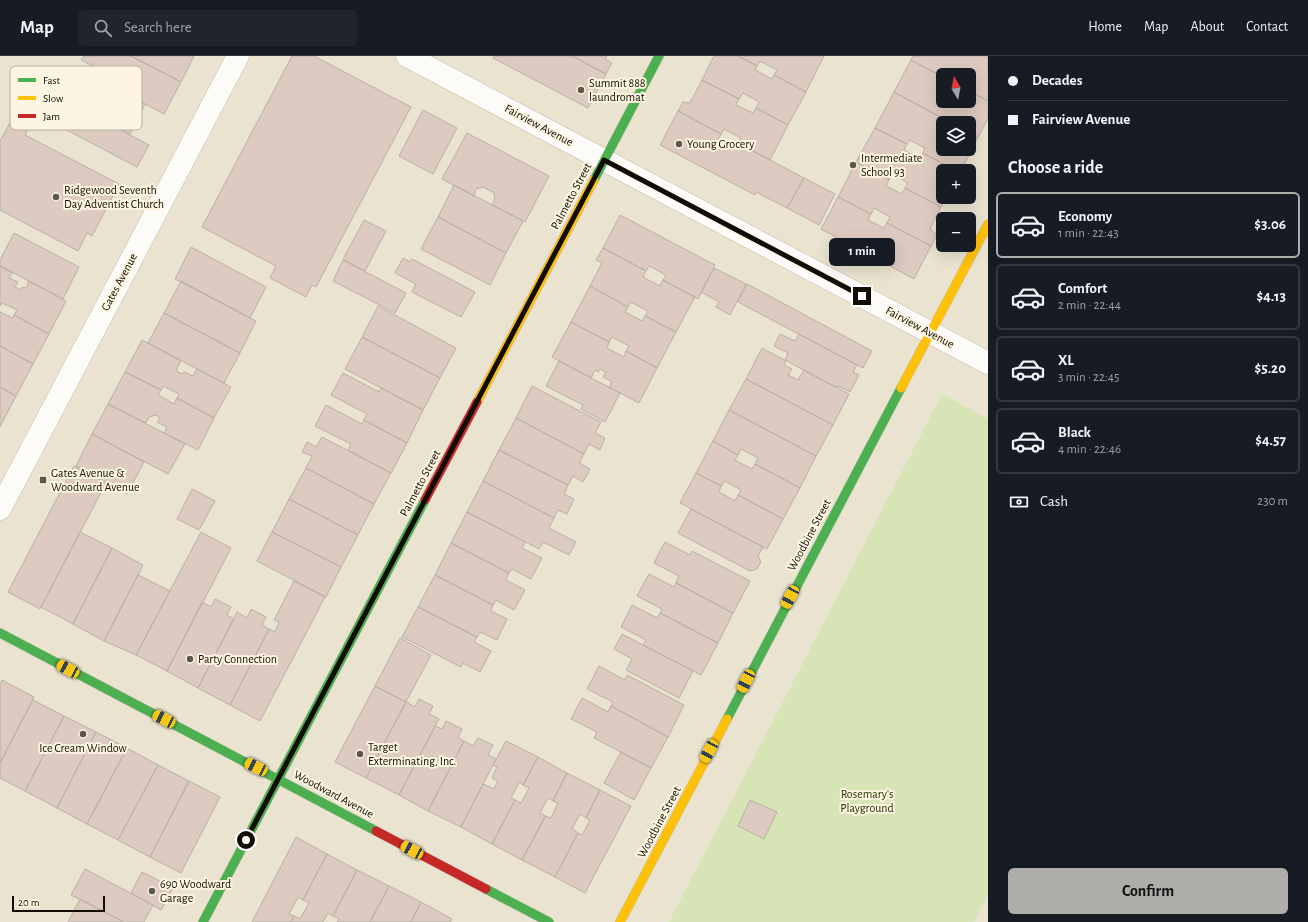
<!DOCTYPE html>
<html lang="en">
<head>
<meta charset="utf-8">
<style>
	body { margin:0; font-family:"Alegreya Sans",sans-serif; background:#20242c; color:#f1f3f6; height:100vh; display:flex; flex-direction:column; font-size:15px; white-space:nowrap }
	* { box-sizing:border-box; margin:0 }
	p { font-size:13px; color:#9ea1a6 }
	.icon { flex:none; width:22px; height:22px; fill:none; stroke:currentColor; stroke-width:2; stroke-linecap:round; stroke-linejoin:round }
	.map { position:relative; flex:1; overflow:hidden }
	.drawer { display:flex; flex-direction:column; background:#171b24; width:320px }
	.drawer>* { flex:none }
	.top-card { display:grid; align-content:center; height:88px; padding:0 20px; background:#171b24 }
	.needle { width:26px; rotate:350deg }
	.tools { position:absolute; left:936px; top:12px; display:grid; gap:8px }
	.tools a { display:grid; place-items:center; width:40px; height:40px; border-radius:6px; background:#171b24; box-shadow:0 4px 16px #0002; font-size:20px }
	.scale { position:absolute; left:12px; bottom:10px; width:93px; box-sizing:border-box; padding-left:4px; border:2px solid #120d03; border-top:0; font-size:11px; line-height:14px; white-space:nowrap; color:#120d03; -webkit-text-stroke:3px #fdf5e1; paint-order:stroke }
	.end { position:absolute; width:18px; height:18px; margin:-9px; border:5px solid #120d03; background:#fff; box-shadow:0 0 0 2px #fff }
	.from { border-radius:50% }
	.bubble { position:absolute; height:28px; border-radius:6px; background:#171b24; box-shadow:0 4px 16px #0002; font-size:13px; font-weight:700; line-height:28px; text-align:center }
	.car { position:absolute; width:12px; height:24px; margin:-12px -6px; border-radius:5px; box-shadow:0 0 3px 1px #0007; background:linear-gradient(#f5c518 24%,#345 0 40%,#f5c518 0 76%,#345 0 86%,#f5c518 0) }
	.top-card b { display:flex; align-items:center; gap:14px; height:38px; font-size:15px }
	.top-card b+b { border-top:1px solid #363941 }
	.top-card i { width:10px; height:10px; background:#f1f3f6 }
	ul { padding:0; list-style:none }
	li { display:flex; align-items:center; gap:12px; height:66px; margin:0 8px 6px; padding:0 12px; border:2px solid #363941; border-radius:6px }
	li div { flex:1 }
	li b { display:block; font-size:15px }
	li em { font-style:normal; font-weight:700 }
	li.active { border-color:#afada9 }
	li>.icon { width:36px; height:36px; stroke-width:1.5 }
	h2 { padding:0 20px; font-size:18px; line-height:48px }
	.pay { display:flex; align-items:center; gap:10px; height:44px; padding:0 20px; font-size:15px }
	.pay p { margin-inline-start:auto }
	.cta { display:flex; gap:8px; margin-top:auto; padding:8px 20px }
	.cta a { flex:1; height:46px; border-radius:6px; background:#afada9; color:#111; font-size:16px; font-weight:700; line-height:46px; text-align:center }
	header { display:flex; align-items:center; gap:24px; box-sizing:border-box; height:56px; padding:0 20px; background:#171b24; border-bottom:1px solid #363941 }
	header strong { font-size:19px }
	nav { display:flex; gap:22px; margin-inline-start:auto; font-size:14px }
	.search { width:280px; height:36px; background:#20242c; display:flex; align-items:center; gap:10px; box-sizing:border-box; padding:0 14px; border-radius:6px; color:#9ea1a6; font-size:15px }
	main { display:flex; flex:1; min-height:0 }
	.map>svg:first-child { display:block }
</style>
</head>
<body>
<header>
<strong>Map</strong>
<div class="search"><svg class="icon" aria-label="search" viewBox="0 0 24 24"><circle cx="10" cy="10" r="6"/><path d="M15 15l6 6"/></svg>Search here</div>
<nav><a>Home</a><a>Map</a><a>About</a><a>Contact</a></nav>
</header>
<main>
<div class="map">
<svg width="988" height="866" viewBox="0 0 988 866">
	<rect width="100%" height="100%" fill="#eae3d0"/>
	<path fill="#d6e4b6" d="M942,338L988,363V837L974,866H669Z"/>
	<path fill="#ddcac0" stroke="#bab0a6" d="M84,0H131L181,26L164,58L88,18L93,10L81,4Z
		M131,0H194L181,26Z
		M292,0H314L411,51L316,231L312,229L306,241L270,222L276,210L202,171Z
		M494,0H572L606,18L588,52L493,2Z
		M572,0H607L605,3L612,7L606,18Z
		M714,0H738L757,10L755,14L772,23L774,19L806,36L788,69L756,52L759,46L743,37L739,43L702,24Z
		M738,0H824L806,36L774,19L777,14L760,5L757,10Z
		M913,0H988V45L969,35V19H956L946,14L943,21L911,4Z
		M911,4L943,21L940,26L943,28V45H969V35L988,45V63L978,81L969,77V67H951L894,36Z
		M79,13L145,48L130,78L63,43Z
		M702,24L739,43L736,49L753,57L756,52L788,69L770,104L738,87L741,82L724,73L721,78L678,55L683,46L690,47Z
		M894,36L951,67H943V93H969V77L978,81L961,115H957L923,97L925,92L910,84L907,88L875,72Z
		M73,49L149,89L137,111L61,71Z
		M423,54L457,72L433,118L399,100Z
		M678,55L721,78L718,84L735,93L738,87L804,122L787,152L756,136L755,139L660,89Z
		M11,65L28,74L25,79L119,128L92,180L87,177L78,195L0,154V85Z
		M875,72L907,88L904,94L920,103L923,97L957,115H943V141H947L941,151L905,132L908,127L892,118L889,124L856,106Z
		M467,77L549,120L525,166L492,149L495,143L494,137L483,131L476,133L474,140L442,123Z
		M856,106L889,124L886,130L902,138L905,132L941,151L930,173L937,179L931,190L887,167L890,161L874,152L871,158L838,141Z
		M804,122L835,138L819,169L787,152Z
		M454,129L523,165L506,197L438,161Z
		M838,141L871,158L868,164L884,172L887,167L931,190L914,223L821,173Z
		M620,159L715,209L698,243L663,224L666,219L649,210L646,215L603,192Z
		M438,161L506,197L490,229L421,193Z
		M364,164L386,175L365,215L343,203Z
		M14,177L79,211L63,243L0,210V204Z
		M191,191L266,231L250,262L175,223Z
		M603,192L646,215L643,221L660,230L663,224L695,241L676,276L645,260L648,255L631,246L628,251L590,230L602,207L596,204Z
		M403,202L410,206L412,203L475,236L461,261L412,236L416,228L395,217Z
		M343,204L406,237L395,257L333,225Z
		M0,210L12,217L9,222L18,226L15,231L21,234L22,231L26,232L29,225L66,245L49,278L14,259L17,254L2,247L0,250Z
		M714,212L746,228L730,259L716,251L719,246L701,236Z
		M181,225L256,265L240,297L164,257Z
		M747,228L872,295L863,312L738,246Z
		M590,230L628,251L625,256L642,265L645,260L676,276L657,312L626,295L629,290L612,281L609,286L571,266Z
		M378,250L456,292L440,322L362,281Z
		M0,256L13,262L14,259L49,278L33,308L0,290Z
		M164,257L240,297L224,327L148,287Z
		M571,266L609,286L607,292L624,301L626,295L657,312L639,347L609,331L612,326L603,321L606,316L600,313L598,316L595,314L591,322L552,301Z
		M780,278L795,285L799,278L857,309L853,316L859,319L850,336L838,330L837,332L785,304L788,297L774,290Z
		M362,281L440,322L423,354L345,313Z
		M142,284L181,305L177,312V316L182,318L184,316L193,320L197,313L231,331L214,362L177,342L179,338L163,330L161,334L125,316Z
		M0,290L33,308L16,340L0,331Z
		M762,292L786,305L784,309L792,313L788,319L798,324L804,314L849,338L833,369L746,323Z
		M559,305L620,337L605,366L581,353L583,349L546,330Z
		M125,316L161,334L158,339L174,348L177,342L214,362L198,394L164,377L167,371L157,366L160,362L156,359L149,361L146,367L108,348Z
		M343,317L379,336L381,332L423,354L407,387L364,364L367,358L331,339Z
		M746,323L833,369L816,400L729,354Z
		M532,330L601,366L595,377L605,382L600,394L589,388L584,398L516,362Z
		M0,331L16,340L0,371Z
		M108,348L185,388L168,418L92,378Z
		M326,349L362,368L364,364L407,387L391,417L348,394L351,388L315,370Z
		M729,354L816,400L800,432L755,408L758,402L741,393L738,399L713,385Z
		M516,362L584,398L579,407L590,413L583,426L573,420L568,429L499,394Z
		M92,378L144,406L127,438L76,410Z
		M322,381L391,417L374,448L306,412L312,400L302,396L307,386L316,391Z
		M713,385L738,399L735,404L752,413L755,408L800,432L783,463L738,439L741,434L725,425L721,430L696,417Z
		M499,394L568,429L564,438L574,443L567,458L558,454L554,462L483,425Z
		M74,410L106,427L40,553L8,536Z
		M306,412L374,448L358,479L289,443Z
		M696,417L721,430L719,436L735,445L738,439L783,463L767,493L680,447Z
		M483,425L554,462L549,472L576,486L569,499L543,486L539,493L467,456Z
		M192,433L215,445L199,474L177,463Z
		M289,443L358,479L341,511L272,476Z
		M691,453L763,491L758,500L761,506L757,513L750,515L678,477Z
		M467,456L525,486L522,492L542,502L531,523L512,513L509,517L451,487Z
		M80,476L112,492L73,568L41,551Z
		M201,476L231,492L167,615L136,599Z
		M272,476L341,511L326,541L257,505Z
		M665,486L690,499L692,495L750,525L733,557L676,527L679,520L654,507Z
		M451,487L509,517L506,524L525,534L514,554L496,544L493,549L435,519Z
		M112,492L143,509L104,585L73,568Z
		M649,518L674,531L676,527L733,557L718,587L660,557L662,553L637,540Z
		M138,519L170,535L136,599L104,585Z
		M435,519L493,549L491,555L507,563L497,584L480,576L477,581L418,551Z
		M294,525L325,541L260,665L230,649L269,573L275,576L279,566L274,564Z
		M215,543L231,551L227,559L234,563L198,632L167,615L202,546L211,551Z
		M632,549L657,562L660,557L718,587L701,619L643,589L646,584L621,571Z
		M418,551L477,581L474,586L491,595L480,616L463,607L461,611L402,581Z
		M251,553L266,561L262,569L269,573L230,649L198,632L237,556L247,562Z
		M622,578L693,615L679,642L626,614L632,603L614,593Z
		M400,582L431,599L406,646L375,630Z
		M599,610L625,624L627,619L684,649L668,681L611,650L613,646L587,633Z
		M2,624L34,641L0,707V629Z
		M375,630L406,646L366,722L335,706Z
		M582,642L608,656L611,650L668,681L651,712L594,682L597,676L571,663Z
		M419,643L433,650L429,658L439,663L399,739L366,722L406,646L415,651Z
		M33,644L64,660L25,735L0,722V707Z
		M64,660L96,676L57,752L25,735Z
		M446,665L462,673L458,682L464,685L428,755L399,739L435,670L442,673Z
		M96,676L127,692L87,768L57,752Z
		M478,682L493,689L488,699L496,703L461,771L428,755L464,685L473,690Z
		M506,685L538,701L523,729L519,726L511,742L515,744L492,788L461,771L483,728L494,733L498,725L492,722L497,711L493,709Z
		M127,692L158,709L118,784L87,768Z
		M621,696L651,712L634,744L604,727Z
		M538,701L567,717L553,745L548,742L540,757L546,760L522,804L492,788L515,744L521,747L529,732L523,729Z
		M158,709L189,725L150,801L118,784Z
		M567,717L600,734L586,762L580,758L572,773L578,777L555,821L522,804L545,760L551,762L558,747L553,745Z
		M189,725L220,741L181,817L150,801Z
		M600,734L631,750L585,837L555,821L578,777L582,779L590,764L586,762Z
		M750,744L777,756L764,783L738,770Z
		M296,781L327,798L303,844L298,841L289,858L294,860L291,866H252Z
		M327,798L357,814L333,860L328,857L323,866H291L294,860L300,863L309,847L303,844Z
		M85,813L153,849L144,866H124L71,839Z
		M357,814L389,830L370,866H337L339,863L333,860Z
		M142,816L173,832L161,854L131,837Z
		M389,830L421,846L411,866H370Z
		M80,843L124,866H68Z
		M421,846L452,863L450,866H411Z"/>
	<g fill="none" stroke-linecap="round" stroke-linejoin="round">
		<defs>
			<path id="street" d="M407,0L988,307
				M0,453L238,0"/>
			<path id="fast" d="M594,124L659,0
				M0,577L376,775
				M727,663L901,332
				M486,833L549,866
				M203,866L425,444"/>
			<path id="slow" d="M901,332L988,168
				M477,346L594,124
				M620,866L727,663"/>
			<path id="jam" d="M425,444L477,346
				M376,775L486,833"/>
		</defs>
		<use href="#street" stroke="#c4beb0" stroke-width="23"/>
		<use href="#fast" stroke="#c4beb0" stroke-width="10"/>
		<use href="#slow" stroke="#c4beb0" stroke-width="10"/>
		<use href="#jam" stroke="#c4beb0" stroke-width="10"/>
		<use href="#street" stroke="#fcfbf8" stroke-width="22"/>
		<use href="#fast" stroke="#4caf50" stroke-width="9"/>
		<use href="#slow" stroke="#ffc107" stroke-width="9"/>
		<use href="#jam" stroke="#c62828" stroke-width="9"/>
	</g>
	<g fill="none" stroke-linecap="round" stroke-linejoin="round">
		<path stroke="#120d03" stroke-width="5" d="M246,784L604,104L862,240"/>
	</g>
	<g fill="#5e584b" stroke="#fdf5e1" stroke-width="1.5">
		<circle cx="581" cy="34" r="4"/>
		<circle cx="679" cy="88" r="4"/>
		<circle cx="853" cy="109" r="4"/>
		<circle cx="56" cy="141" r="4"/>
		<rect x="39" y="420" width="8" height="8" rx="2"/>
		<circle cx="190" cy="603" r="4"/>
		<circle cx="83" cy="678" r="4"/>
		<circle cx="360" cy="698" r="4"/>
		<circle cx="152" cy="835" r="4"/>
	</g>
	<g text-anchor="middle" stroke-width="4" stroke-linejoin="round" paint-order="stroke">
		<g font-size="12" fill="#120d03" stroke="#fdf5e1" text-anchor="start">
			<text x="589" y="31">Summit 888<tspan x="589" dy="14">laundromat</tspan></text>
			<text x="687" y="92">Young Grocery</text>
			<text x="861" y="106">Intermediate<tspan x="861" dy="14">School 93</tspan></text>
			<text x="64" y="138">Ridgewood Seventh<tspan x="64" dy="14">Day Adventist Church</tspan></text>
			<text x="51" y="421">Gates Avenue &amp;<tspan x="51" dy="14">Woodward Avenue</tspan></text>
			<text x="198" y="607">Party Connection</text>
			<text x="368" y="695">Target<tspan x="368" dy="14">Exterminating, Inc.</tspan></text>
			<text x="83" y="696" text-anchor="middle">Ice Cream Window</text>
			<text x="160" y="832">690 Woodward<tspan x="160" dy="14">Garage</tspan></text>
		</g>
		<g font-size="12" fill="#120d03" stroke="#fdf5e1">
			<text transform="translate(539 69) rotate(28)" y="4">Fairview Avenue</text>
			<text transform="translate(571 140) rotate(-62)" y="4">Palmetto Street</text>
			<text transform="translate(119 226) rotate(-62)" y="4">Gates Avenue</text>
			<text transform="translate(920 271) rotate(28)" y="4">Fairview Avenue</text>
			<text transform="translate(420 427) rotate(-62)" y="4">Palmetto Street</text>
			<text transform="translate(809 479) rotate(-62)" y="4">Woodbine Street</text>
			<text transform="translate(334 738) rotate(28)" y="4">Woodward Avenue</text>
			<text transform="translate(659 766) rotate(-62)" y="4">Woodbine Street</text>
		</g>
		<g font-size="12" fill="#223500" stroke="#fdf5e1">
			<text x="867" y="742">Rosemary's<tspan x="867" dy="14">Playground</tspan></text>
		</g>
	</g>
	<rect x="10" y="10" width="132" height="64" rx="6" fill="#fdf5e1" stroke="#b6af9e" stroke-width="1"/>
	<rect x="18" y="22" width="18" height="4" fill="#4caf50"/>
	<rect x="18" y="40" width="18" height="4" fill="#ffc107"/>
	<rect x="18" y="58" width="18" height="4" fill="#c62828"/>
	<g font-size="11" fill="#120d03">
		<text x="43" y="28">Fast</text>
		<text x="43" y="46">Slow</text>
		<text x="43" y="64">Jam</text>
	</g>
</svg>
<div class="tools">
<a><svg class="needle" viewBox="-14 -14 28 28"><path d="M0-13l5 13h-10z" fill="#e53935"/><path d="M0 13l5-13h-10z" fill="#9ea1a6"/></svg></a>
<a><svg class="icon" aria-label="layers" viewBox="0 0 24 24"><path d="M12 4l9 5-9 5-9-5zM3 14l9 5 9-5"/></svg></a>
<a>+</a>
<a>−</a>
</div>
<div class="scale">20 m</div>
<i class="end from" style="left:246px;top:784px"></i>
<i class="end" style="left:862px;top:240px"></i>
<div class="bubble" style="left:829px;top:182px;width:66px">1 min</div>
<i class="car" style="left:790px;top:541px;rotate:208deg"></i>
<i class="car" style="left:68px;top:613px;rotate:298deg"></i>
<i class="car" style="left:746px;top:625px;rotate:207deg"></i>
<i class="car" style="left:164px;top:663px;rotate:297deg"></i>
<i class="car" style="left:709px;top:695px;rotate:208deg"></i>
<i class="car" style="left:256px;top:711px;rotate:297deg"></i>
<i class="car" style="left:412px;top:794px;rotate:298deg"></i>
</div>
<section class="drawer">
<div class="top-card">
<b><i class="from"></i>Decades</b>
<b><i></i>Fairview Avenue</b>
</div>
<h2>Choose a ride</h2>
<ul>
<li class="active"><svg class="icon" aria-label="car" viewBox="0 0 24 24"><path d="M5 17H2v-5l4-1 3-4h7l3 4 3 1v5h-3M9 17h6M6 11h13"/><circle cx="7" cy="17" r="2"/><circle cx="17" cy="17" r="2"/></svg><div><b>Economy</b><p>1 min · 22:43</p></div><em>$3.06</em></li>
<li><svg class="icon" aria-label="car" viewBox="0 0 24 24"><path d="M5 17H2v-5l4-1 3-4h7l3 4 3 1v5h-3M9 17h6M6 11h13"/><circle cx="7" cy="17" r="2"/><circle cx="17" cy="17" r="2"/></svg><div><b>Comfort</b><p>2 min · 22:44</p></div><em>$4.13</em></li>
<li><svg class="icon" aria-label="car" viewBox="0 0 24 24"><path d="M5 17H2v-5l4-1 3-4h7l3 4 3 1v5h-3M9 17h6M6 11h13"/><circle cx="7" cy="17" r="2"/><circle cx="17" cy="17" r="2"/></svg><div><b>XL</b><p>3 min · 22:45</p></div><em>$5.20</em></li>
<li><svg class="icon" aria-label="car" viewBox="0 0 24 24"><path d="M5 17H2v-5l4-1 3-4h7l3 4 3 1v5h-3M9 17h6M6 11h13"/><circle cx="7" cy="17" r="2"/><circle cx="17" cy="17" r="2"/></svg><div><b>Black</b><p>4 min · 22:46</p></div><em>$4.57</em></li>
</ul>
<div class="pay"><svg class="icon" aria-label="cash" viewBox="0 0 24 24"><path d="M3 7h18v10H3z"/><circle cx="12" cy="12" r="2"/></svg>Cash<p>230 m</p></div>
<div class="cta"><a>Confirm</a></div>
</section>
</main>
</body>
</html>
